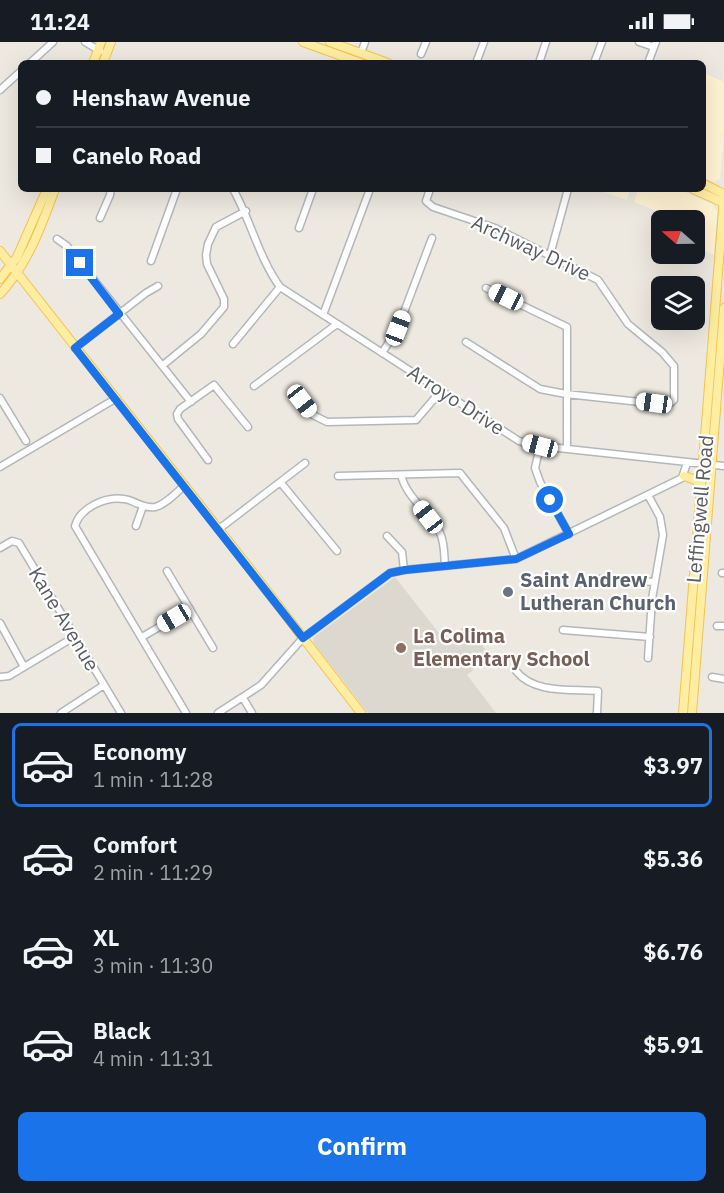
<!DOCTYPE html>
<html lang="en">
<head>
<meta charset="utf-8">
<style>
	body { margin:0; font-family:"IBM Plex Sans",sans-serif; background:#242831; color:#f1f3f6; height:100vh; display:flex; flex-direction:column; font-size:22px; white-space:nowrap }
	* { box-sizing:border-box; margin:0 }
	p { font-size:20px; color:#9ea1a6 }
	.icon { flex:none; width:33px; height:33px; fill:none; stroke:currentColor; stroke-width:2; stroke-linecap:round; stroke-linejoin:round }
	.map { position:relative; height:671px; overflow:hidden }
	.panel { display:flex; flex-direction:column; background:#171b24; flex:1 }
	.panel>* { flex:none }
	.guide { position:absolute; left:18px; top:18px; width:688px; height:132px; border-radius:9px; box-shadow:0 6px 24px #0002; display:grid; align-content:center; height:132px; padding:0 18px; background:#171b24 }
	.needle { width:39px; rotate:290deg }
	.tools { position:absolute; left:651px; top:168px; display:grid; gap:12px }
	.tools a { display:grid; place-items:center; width:54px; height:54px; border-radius:9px; background:#171b24; box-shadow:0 6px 24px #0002; font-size:30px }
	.end { position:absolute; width:27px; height:27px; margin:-14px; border:8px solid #1a73e8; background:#fff; box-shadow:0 0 0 3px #fff }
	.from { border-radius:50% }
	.car { position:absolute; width:18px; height:36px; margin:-18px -9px; border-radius:8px; box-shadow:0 0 4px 2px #0007; background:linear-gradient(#fff 24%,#345 0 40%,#fff 0 76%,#345 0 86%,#fff 0) }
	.guide b { display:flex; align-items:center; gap:21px; height:57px; font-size:22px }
	.guide b+b { border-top:2px solid #363941 }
	.guide i { width:15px; height:15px; background:#f1f3f6 }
	ul { padding:10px 0 0; list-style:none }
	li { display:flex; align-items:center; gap:18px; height:84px; margin:0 12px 9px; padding:0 6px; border:3px solid transparent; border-radius:9px }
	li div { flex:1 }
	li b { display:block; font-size:22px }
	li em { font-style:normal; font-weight:800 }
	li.current { border-color:#1a73e8 }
	li>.icon { width:54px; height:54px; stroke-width:1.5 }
	.primary-button { display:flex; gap:12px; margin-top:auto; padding:12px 18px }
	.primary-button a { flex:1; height:69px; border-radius:9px; background:#1a73e8; color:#fff; font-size:24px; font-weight:800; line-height:69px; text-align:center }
	.status { display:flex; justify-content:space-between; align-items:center; height:42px; padding:0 30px; background:#171b24; direction:ltr }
	.status svg { height:16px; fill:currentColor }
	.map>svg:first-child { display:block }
</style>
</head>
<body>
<div class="status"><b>11:24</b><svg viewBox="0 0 49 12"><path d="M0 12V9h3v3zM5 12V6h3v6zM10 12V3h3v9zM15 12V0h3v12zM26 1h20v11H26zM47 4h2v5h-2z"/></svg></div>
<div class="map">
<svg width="724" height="671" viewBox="0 0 724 671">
	<rect width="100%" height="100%" fill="#ede9e0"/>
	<path fill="#fff3d2" d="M704,31L724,40V87L720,137L714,140L704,135Z
		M595,147H630L627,158Z
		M638,147H678L712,162L717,170L714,213L695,204L694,178H678L634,160Z"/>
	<path fill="#ddd8cf" d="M395,535L445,599L466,583L490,613L467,633L496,671H368L313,600L314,595Z"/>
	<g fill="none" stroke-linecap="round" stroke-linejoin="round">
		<defs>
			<path id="minor" d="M85,0L100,9
				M639,0L654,5
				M361,11L365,0
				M421,12L426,0
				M30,21L53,0
				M476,21L484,0
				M539,21L546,0
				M594,21L602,0
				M648,21L656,0
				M0,48L21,29
				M233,147C251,179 259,216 280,245L519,399L540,404L724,424
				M430,147L426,159L433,165L495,186L598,238L628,282L662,310L674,324V358L668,363L566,352L540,347L466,300
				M100,176L110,153L111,147
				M299,186L313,147
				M57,197L67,204L191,360
				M550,213L568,147
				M151,219L177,147
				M486,246L567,285V407
				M323,273L370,147
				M233,302L280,245
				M75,306L146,251L158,244
				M382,311L398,286L432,196
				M163,323L201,292L224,265V257L207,222L206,213L208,202L216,185L246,169
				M254,344L337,282
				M0,356L26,399
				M302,359L313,373L327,380L416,378L440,350
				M540,404L535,426L540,440L569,492
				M208,418L178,377L177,372L180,367L214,343L248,385
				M0,425L115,357
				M401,433C407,457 430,470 440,491C445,502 444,513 445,524
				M338,434L460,431L504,486L516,517
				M281,441L337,509
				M185,443C177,450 165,463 155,465C143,467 134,458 124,457C105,454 80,466 75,484L186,671
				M136,484L143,464
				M219,487L305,421
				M387,494L402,510L404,528
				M0,506L12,499L19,501L121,671
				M167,529L213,606
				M722,531H724
				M588,539L600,537L655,540
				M0,581L24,625
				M717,584H724
				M563,588L650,595
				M142,595L190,567
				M648,616L652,557L663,493L660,475L648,453
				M516,629C534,652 571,647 598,649L597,671
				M0,635L9,634L74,595
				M712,635L724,637
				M243,656L252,671
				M61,671L104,643
				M218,671L261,643L303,596L390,531L404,528L516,517L682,436L687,421"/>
			<path id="major" d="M303,0L361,21
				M330,0L388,21
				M93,21L101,0
				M103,21L111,0
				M704,142L724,152
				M693,147L724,161
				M0,209L247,523L361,671
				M0,237L17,215L47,147
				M0,252C28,222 41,185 55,147
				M684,434L696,438L701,447
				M683,671L724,155
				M692,671L724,266"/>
		</defs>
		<use href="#minor" stroke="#b3b7bc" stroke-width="9"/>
		<use href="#major" stroke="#f7c24f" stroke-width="10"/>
		<use href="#minor" stroke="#fff" stroke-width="6"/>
		<use href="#major" stroke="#ffeda2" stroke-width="8"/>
	</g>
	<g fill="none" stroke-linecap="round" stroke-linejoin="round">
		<path stroke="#1a73e8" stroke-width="8" d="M80,221L119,272L75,306L303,596L390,531L405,528L516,517L569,492L550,458"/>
	</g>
	<circle fill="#6b7280" stroke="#fff" stroke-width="2" cx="508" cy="550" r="6"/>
	<circle fill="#8d6e63" stroke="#fff" stroke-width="2" cx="401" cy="606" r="6"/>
	<g text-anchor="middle" stroke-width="4.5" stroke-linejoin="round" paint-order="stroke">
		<g font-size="20" fill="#595d62" stroke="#fff">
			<text transform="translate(531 206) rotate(25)" y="7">Archway Drive</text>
			<text transform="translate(456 358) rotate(33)" y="7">Arroyo Drive</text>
			<text transform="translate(700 467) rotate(-85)" y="7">Leffingwell Road</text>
			<text transform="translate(64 577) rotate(59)" y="7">Kane Avenue</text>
		</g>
		<g font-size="20" font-weight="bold" fill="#5b616d" stroke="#fff" text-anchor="start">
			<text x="520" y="545">Saint Andrew<tspan x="520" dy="23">Lutheran Church</tspan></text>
		</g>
		<g font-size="20" font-weight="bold" fill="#785e54" stroke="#fff" text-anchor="start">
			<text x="413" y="601">La Colima<tspan x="413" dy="23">Elementary School</tspan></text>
		</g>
	</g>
</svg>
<div class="tools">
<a><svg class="needle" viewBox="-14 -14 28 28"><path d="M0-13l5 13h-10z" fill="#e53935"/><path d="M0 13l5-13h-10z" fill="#9ea1a6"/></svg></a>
<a><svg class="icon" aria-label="layers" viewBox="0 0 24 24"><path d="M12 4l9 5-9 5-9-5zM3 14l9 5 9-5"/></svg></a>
</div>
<i class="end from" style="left:550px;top:458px"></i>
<i class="end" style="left:80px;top:221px"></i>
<i class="car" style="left:506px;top:255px;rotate:296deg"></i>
<i class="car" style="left:398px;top:286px;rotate:21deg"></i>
<i class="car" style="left:302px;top:359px;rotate:142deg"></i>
<i class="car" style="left:654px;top:361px;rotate:278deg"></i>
<i class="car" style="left:540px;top:404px;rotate:285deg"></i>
<i class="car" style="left:428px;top:475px;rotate:322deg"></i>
<i class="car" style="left:174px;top:576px;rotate:240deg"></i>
<div class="guide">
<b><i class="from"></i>Henshaw Avenue</b>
<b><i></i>Canelo Road</b>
</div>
</div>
<section class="panel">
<ul>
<li class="current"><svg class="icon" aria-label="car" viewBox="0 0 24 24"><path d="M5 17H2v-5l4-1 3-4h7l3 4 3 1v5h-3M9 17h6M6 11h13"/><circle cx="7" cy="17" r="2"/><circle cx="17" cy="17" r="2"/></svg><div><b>Economy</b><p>1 min · 11:28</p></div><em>$3.97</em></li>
<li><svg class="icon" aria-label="car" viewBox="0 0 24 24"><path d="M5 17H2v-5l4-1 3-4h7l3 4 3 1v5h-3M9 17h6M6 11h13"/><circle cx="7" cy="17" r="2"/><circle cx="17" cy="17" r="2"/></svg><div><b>Comfort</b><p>2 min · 11:29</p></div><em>$5.36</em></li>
<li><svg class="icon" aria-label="car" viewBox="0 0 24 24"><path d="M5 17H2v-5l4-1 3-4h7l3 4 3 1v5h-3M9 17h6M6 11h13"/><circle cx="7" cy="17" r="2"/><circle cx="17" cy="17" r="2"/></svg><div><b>XL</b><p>3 min · 11:30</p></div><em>$6.76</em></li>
<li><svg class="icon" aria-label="car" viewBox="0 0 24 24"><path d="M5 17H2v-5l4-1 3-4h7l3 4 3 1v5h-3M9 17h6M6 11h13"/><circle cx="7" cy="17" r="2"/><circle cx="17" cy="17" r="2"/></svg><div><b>Black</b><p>4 min · 11:31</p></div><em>$5.91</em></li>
</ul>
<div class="primary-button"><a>Confirm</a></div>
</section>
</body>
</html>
